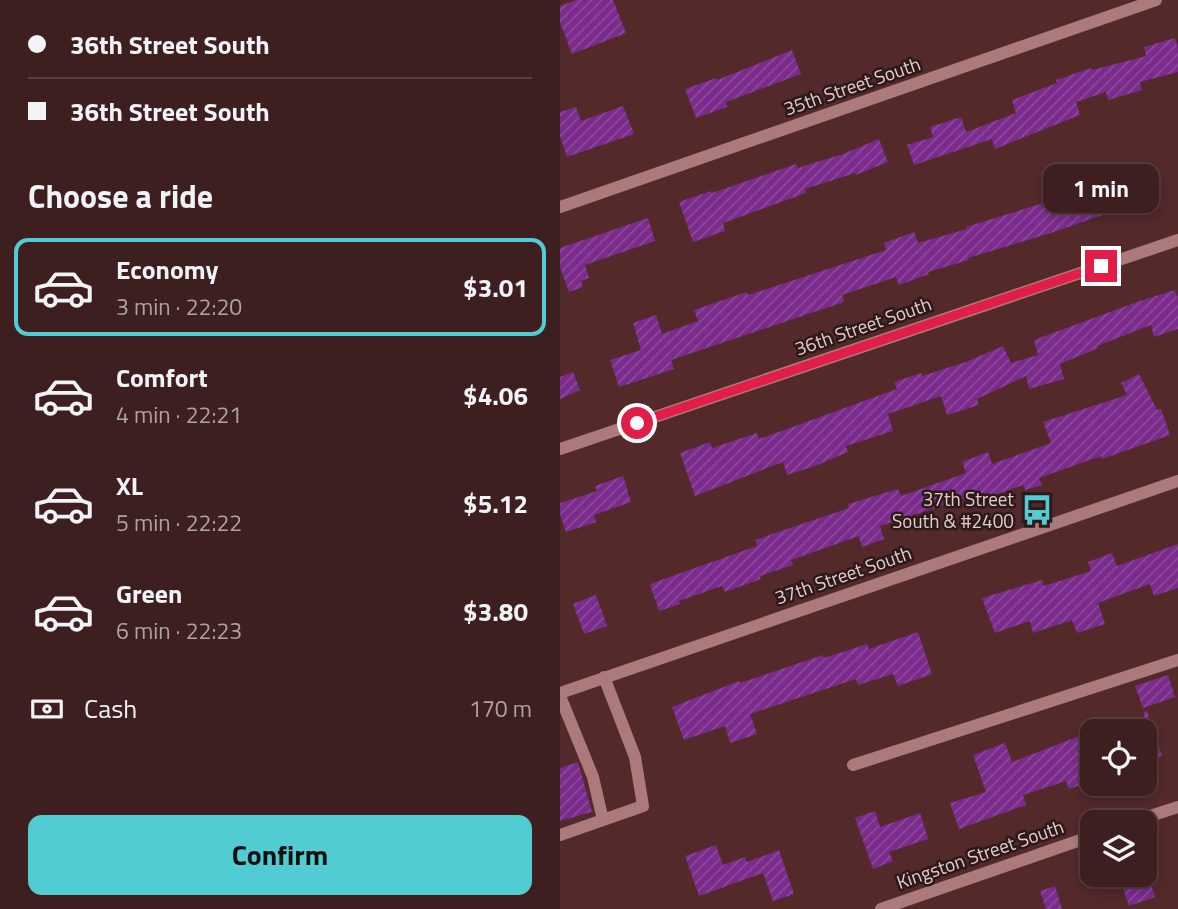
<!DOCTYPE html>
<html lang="en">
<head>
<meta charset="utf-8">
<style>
	body { margin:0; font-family:"Titillium Web",sans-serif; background:#452729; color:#f1f3f6; height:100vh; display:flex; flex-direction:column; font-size:26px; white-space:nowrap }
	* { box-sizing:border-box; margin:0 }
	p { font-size:23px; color:#ada2a5 }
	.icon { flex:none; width:38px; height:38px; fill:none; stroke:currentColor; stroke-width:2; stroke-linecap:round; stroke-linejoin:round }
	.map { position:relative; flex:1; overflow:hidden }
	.details { display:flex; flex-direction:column; background:#3e1f20; width:560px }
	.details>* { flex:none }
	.guide { display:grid; align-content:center; height:154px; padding:0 28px; background:#3e1f20 }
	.fabs { position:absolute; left:520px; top:719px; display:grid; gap:14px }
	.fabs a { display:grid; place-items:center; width:77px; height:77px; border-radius:14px; background:#3e1f20; box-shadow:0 4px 10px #0003,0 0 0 2px #573d3e; font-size:35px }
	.end { position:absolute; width:32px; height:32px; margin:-16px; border:9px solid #e11d48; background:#fff; box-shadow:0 0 0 4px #fff }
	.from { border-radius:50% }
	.bubble { position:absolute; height:49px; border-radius:14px; background:#3e1f20; box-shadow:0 4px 10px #0003,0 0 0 2px #573d3e; font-size:23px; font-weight:700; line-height:49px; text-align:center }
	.guide b { display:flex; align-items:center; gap:24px; height:66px; font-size:26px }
	.guide b+b { border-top:2px solid #573d3e }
	.guide i { width:18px; height:18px; background:#f1f3f6 }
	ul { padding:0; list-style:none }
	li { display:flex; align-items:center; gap:21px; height:98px; margin:0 14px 10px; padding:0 14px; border:4px solid transparent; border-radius:14px }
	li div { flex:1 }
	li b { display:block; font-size:26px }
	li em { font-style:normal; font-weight:700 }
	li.active { border-color:#51ccd2 }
	li>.icon { width:63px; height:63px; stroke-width:1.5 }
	h2 { padding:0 28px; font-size:32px; line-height:84px }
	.pay { display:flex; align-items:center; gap:18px; height:77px; padding:0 28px; font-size:26px }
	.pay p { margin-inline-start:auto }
	.action { display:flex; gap:14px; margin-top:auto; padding:14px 28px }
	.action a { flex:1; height:80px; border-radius:14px; background:#51ccd2; color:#111; font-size:28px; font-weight:700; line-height:80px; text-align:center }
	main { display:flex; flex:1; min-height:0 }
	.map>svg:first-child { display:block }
</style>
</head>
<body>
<main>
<section class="details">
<div class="guide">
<b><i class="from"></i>36th Street South</b>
<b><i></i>36th Street South</b>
</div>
<h2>Choose a ride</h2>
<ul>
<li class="active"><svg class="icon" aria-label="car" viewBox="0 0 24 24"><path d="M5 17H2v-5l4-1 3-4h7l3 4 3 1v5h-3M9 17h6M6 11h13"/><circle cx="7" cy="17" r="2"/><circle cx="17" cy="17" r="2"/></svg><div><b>Economy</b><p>3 min · 22:20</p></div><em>$3.01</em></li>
<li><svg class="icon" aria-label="car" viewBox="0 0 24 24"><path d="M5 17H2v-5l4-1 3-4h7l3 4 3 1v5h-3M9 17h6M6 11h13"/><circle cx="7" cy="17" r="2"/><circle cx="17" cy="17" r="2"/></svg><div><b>Comfort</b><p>4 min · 22:21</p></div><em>$4.06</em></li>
<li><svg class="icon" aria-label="car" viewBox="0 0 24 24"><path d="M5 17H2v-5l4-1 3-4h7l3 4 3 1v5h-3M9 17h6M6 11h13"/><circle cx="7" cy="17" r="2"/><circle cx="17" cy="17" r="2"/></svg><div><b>XL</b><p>5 min · 22:22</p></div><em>$5.12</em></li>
<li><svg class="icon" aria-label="car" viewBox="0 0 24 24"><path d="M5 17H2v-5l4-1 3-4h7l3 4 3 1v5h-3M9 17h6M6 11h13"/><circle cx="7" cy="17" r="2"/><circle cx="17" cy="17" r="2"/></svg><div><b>Green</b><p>6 min · 22:23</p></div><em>$3.80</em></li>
</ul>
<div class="pay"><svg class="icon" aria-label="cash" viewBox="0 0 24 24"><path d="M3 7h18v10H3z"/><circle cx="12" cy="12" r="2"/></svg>Cash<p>170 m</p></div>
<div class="action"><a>Confirm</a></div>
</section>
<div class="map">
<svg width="618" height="909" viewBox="0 0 618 909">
	<defs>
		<pattern id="building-hatch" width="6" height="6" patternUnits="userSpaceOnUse" patternTransform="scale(1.75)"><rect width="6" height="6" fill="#7a2b8c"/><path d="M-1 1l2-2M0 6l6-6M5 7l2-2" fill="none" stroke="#8d489b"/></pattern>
	</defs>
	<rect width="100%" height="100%" fill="#53292a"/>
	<path fill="url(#building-hatch)" d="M17,0H53L66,33L12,54L0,22V6Z
		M615,38L618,48V72L580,82L582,90L548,100L546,92L516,102L520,115L435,149L432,139L354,165L347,145L373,137L370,127L401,117L406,132L456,113L452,100L497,83L496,80L531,68L532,70L586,56L584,47Z
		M232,50L241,74L166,102L167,107L136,118L125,89L156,78L157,80Z
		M63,106L74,134L7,157L0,136V112L16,107L21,121Z
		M319,139L328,162L296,175L295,173L245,189L246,193L163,223L165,231L133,242L119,202L151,191L152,193L236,164L238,168L283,154Z
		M569,182L577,203L491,233L408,258L409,260L368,272L369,274L339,285L336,277L282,295L284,302L111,360L114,369L59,387L50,360L81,350L73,323L96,315L102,334L138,321L134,310L187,292L188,295L326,250L324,243L354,232L358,243L407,229L406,227L490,201L489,198L524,186L527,196Z
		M88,218L95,241L25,265L29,278L21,281L23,287L9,292L0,267V248Z
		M615,290L618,299V329L594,337L591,325L537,346L538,348L500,364L504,379L469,389L466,376L417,399L419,405L387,415L381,396L328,414L333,431L286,446L288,452L255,466L227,475L223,462L135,496L120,453L150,442L152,448L197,433L199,439L337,389L334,382L361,373L362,376L406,362L443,346L451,363L478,355L474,340L577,302Z
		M13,372L20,390L0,399V377Z
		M579,374L597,410L601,409L610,435L542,459L541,456L479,478L482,485L465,490L463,485L417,501L414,495L320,526L324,539L302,547L299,536L231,560L233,565L200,576L201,579L165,592L162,586L119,601L120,604L99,611L90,584L197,546L195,540L289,508L288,504L338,489L341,496L406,473L402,462L428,452L432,464L491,443L483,422L567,395L561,383Z
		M63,476L71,502L34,515L36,522L6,532L0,514V503L37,491L35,486Z
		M618,544V588L594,596L590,584L538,603L545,624L517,633L512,620L473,633L470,621L435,633L422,598L482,580L484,586L531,571L528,562L552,553L557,566Z
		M36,595L47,626L24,634L13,604Z
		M358,632L372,674L338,686L333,674L298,685L296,679L190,714L197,734L170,743L165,726L124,740L112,707L179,681L180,683L263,655L264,658L307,644L309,649Z
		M608,675L615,697L583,708L575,686Z
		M587,711L602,756L584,761V712Z
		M522,735L525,744L532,741V781L509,789L506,781L463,795L466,805L399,829L390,803L426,792L413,755L445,743L452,762Z
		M18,762L32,812L0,821V768Z
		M315,811L320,827L360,813L368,839L329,852L333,861L313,869L295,818Z
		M156,845L163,865L185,857L187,862L219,850L234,894L213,901L203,873L139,896L125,856Z
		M559,875H588L595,897L569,906Z
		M495,886L502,909H486L480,891Z"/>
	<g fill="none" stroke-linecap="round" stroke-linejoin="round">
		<path stroke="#ac7a7a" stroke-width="12" d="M0,207L596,0
			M0,449L618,240
			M0,693L618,481
			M0,696L33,777L43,820L0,835
			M293,765L618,660
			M43,820L83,806L75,757L44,677
			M572,822L618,807
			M321,909L532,836"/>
	</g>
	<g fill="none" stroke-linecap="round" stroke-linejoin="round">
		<path stroke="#e11d48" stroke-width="9" d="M77,423L541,266"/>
	</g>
	<defs>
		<symbol id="bus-bare" viewBox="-9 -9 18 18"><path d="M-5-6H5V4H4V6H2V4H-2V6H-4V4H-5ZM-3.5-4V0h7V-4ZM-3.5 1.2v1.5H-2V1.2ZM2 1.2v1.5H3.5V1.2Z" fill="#51ccd2" stroke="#2c1919" stroke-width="2.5" paint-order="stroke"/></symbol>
	</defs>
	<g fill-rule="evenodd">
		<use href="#bus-bare" x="455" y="488" width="44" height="44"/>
	</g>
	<g text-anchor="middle" stroke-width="5" stroke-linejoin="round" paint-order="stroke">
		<g font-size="19" fill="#e5cac9" stroke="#2c1919">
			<text transform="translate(292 86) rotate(-19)" y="7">35th Street South</text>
			<text transform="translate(303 326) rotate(-19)" y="7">36th Street South</text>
			<text transform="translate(283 575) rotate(-19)" y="7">37th Street South</text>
			<text transform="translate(420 854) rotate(-19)" y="7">Kingston Street South</text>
		</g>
		<g font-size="19" fill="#e5cac9" stroke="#2c1919" text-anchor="end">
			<text x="454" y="506">37th Street<tspan x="454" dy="22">South &amp; #2400</tspan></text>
		</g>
	</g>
</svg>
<div class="fabs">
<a><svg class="icon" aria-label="locate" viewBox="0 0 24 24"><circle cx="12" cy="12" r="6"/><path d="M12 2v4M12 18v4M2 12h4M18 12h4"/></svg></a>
<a><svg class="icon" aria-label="layers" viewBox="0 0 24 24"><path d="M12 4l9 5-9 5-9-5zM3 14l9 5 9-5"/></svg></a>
</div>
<i class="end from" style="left:77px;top:423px"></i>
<i class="end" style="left:541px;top:266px"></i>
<div class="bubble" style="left:483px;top:164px;width:116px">1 min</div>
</div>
</main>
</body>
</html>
